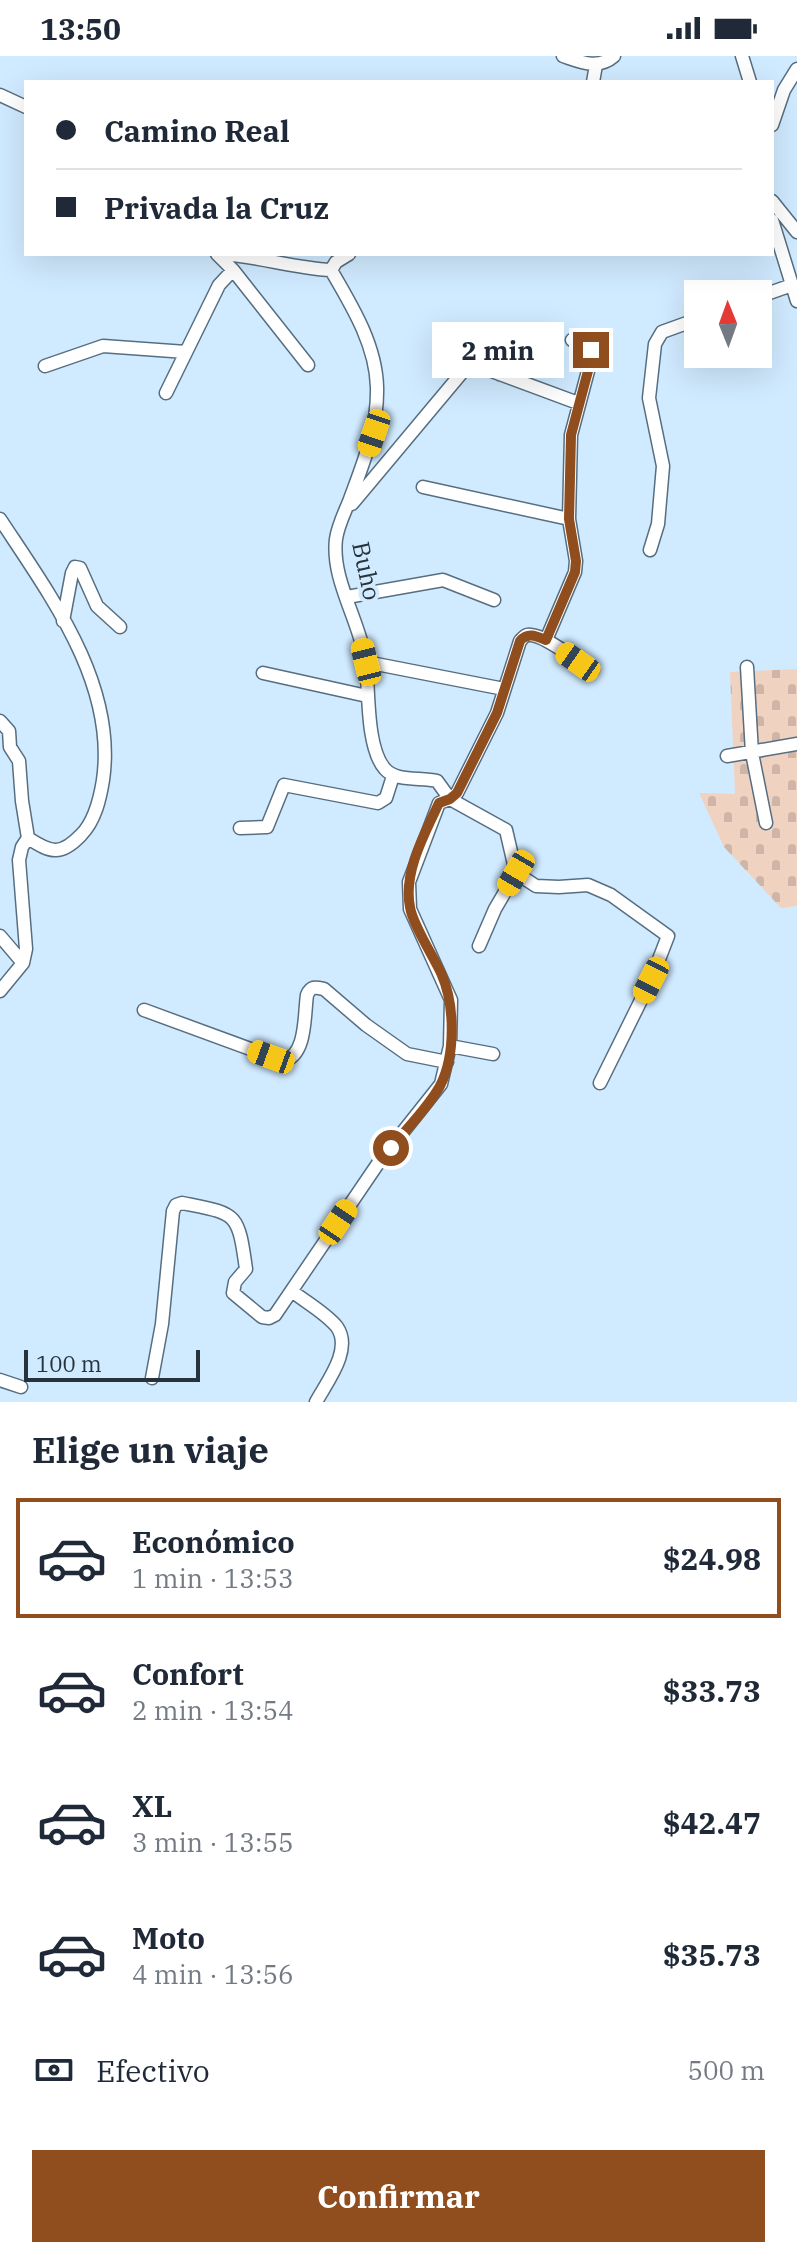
<!DOCTYPE html>
<html lang="es">
<head>
<meta charset="utf-8">
<style>
	body { margin:0; font-family:"IBM Plex Serif",serif; background:#f6f6f7; color:#1f2937; height:100vh; display:flex; flex-direction:column; font-size:30px; white-space:nowrap }
	* { box-sizing:border-box; margin:0 }
	p { font-size:26px; color:#747a83 }
	.icon { flex:none; width:44px; height:44px; fill:none; stroke:currentColor; stroke-width:2; stroke-linecap:round; stroke-linejoin:round }
	.map { position:relative; height:1346px; overflow:hidden }
	.drawer { display:flex; flex-direction:column; background:#fff; flex:1 }
	.drawer>* { flex:none }
	.banner { position:absolute; left:24px; top:24px; width:750px; height:176px; border-radius:0px; box-shadow:0 8px 32px #0002; display:grid; align-content:center; height:176px; padding:0 32px; background:#fff }
	.needle { width:52px; rotate:359deg }
	.tools { position:absolute; left:684px; top:224px; display:grid; gap:16px }
	.tools a { display:grid; place-items:center; width:88px; height:88px; border-radius:0px; background:#fff; box-shadow:0 8px 32px #0002; font-size:40px }
	.scale { position:absolute; left:24px; bottom:20px; width:176px; box-sizing:border-box; padding-left:8px; border:4px solid #28323a; border-top:0; font-size:22px; line-height:28px; white-space:nowrap; color:#28323a; -webkit-text-stroke:6px #d0eaff; paint-order:stroke }
	.end { position:absolute; width:36px; height:36px; margin:-18px; border:10px solid #904d1e; background:#fff; box-shadow:0 0 0 4px #fff }
	.from { border-radius:50% }
	.bubble { position:absolute; height:56px; border-radius:0px; background:#fff; box-shadow:0 8px 32px #0002; font-size:26px; font-weight:700; line-height:56px; text-align:center }
	.car { position:absolute; width:24px; height:48px; margin:-24px -12px; border-radius:10px; box-shadow:0 0 6px 2px #0007; background:linear-gradient(#f5c518 24%,#345 0 40%,#f5c518 0 76%,#345 0 86%,#f5c518 0) }
	.banner b { display:flex; align-items:center; gap:28px; height:76px; font-size:30px }
	.banner b+b { border-top:2px solid #e0e1e3 }
	.banner i { width:20px; height:20px; background:#1f2937 }
	ul { padding:0; list-style:none }
	li { display:flex; align-items:center; gap:24px; height:120px; margin:0 16px 12px; padding:0 16px; border:4px solid transparent; border-radius:0px }
	li div { flex:1 }
	li b { display:block; font-size:30px }
	li em { font-style:normal; font-weight:700 }
	li.selected { border-color:#904d1e }
	li>.icon { width:72px; height:72px; stroke-width:1.5 }
	h2 { padding:0 32px; font-size:36px; line-height:96px }
	.pay { display:flex; align-items:center; gap:20px; height:88px; padding:0 32px; font-size:30px }
	.pay p { margin-inline-start:auto }
	.button { display:flex; gap:16px; margin-top:auto; padding:16px 32px }
	.button a { flex:1; height:92px; border-radius:0px; background:#904d1e; color:#fff; font-size:32px; font-weight:700; line-height:92px; text-align:center }
	.status { display:flex; justify-content:space-between; align-items:center; height:56px; padding:0 40px; background:#fff; direction:ltr }
	.status svg { height:22px; fill:currentColor }
	.map>svg:first-child { display:block }
</style>
</head>
<body>
<div class="status"><b>13:50</b><svg viewBox="0 0 49 12"><path d="M0 12V9h3v3zM5 12V6h3v6zM10 12V3h3v9zM15 12V0h3v12zM26 1h20v11H26zM47 4h2v5h-2z"/></svg></div>
<div class="map">
<svg width="797" height="1346" viewBox="0 0 797 1346">
	<defs>
		<pattern id="cemetery-stones" width="16" height="16" patternUnits="userSpaceOnUse" patternTransform="scale(2)"><rect width="16" height="16" fill="#f0d2c1"/><path d="M2 7V4a2 2 0 0 1 4 0v3zM10 15v-3a2 2 0 0 1 4 0v3z" fill="#ceb5a7"/></pattern>
	</defs>
	<rect width="100%" height="100%" fill="#d0eaff"/>
	<path fill="url(#cemetery-stones)" d="M797,613V850L781,852L724,791L699,737L735,738L730,616Z"/>
	<g fill="none" stroke-linecap="round" stroke-linejoin="round">
		<defs>
			<path id="minor" d="M563,0C581,6 598,14 614,0
				M742,0L750,26
				M593,26L596,9
				M0,39L26,51
				M772,69L784,34L797,13
				M772,145L797,176
				M772,164L797,245
				M217,198L233,214L308,309
				M224,198C260,201 295,212 331,214C352,250 376,289 377,331C378,372 364,405 350,443C345,456 338,469 336,483C331,524 360,565 366,606C369,633 366,692 385,713C396,726 421,721 437,725L450,743L506,774L516,817
				M331,214L336,206L349,198
				M758,241L792,229
				M45,310L103,290L186,296
				M499,318L515,278
				M166,337L219,229L233,214
				M423,431L569,463
				M352,448L470,307L578,347
				M0,463C50,539 117,628 103,724C100,743 95,765 81,779C61,800 51,797 28,782L22,791L19,804L26,893L23,907L0,935
				M650,494L658,468L663,410L649,342L655,288L662,276L698,263
				M347,541L443,524L494,544
				M63,565L72,517L75,511L80,512L97,550L120,571
				M546,584L575,516L576,505L569,463L571,379L592,300L591,294L572,284
				M366,606L504,633
				M747,611L752,697L766,767
				M263,617L367,640
				M0,665L9,675L10,691L19,705L22,745L28,782
				M727,700L797,688
				M240,772L267,771L284,729L378,747L386,742L393,720
				M516,817L536,830L559,831L588,829L611,839L668,880L651,924L600,1027
				M0,880L23,907
				M479,890L495,853L516,817
				M144,954L283,1005C307,1000 304,959 307,939C311,930 315,931 324,933L366,969L407,998L447,1006
				M450,990L493,998
				M293,1236C306,1246 327,1258 337,1271C353,1294 326,1327 316,1346
				M152,1322L162,1268L173,1155L176,1149L182,1147C237,1158 238,1155 246,1213L235,1226L233,1237L262,1261L269,1262L275,1259L379,1106L441,1028L450,990L451,944L410,853L409,826L439,747L450,743L457,737L497,657L520,585C524,581 525,578 531,579C547,580 577,606 593,614
				M0,1324L21,1331"/>
		</defs>
		<use href="#minor" stroke="#576e80" stroke-width="15"/>
		<use href="#minor" stroke="#fff" stroke-width="12"/>
	</g>
	<g fill="none" stroke-linecap="round" stroke-linejoin="round">
		<path stroke="#904d1e" stroke-width="10" d="M391,1092C407,1072 428,1052 440,1030C456,999 455,948 441,917C433,900 412,867 410,851C403,816 425,777 439,747L450,743L457,737L497,657L520,585C528,576 536,580 546,584L575,516L576,505L569,463L571,379L592,300L591,294"/>
	</g>
	<g text-anchor="middle" stroke-width="8" stroke-linejoin="round" paint-order="stroke">
		<g font-size="24" fill="#28323a" stroke="#d0eaff">
			<text transform="translate(366 515) rotate(78)" y="8">Buho</text>
		</g>
	</g>
</svg>
<div class="tools">
<a><svg class="needle" viewBox="-14 -14 28 28"><path d="M0-13l5 13h-10z" fill="#e53935"/><path d="M0 13l5-13h-10z" fill="#747a83"/></svg></a>
</div>
<div class="scale">100 m</div>
<i class="end from" style="left:391px;top:1092px"></i>
<i class="end" style="left:591px;top:294px"></i>
<div class="bubble" style="left:432px;top:266px;width:132px">2 min</div>
<i class="car" style="left:374px;top:377px;rotate:199deg"></i>
<i class="car" style="left:366px;top:606px;rotate:346deg"></i>
<i class="car" style="left:578px;top:606px;rotate:305deg"></i>
<i class="car" style="left:516px;top:817px;rotate:210deg"></i>
<i class="car" style="left:651px;top:924px;rotate:207deg"></i>
<i class="car" style="left:271px;top:1001px;rotate:290deg"></i>
<i class="car" style="left:338px;top:1166px;rotate:34deg"></i>
<div class="banner">
<b><i class="from"></i>Camino Real</b>
<b><i></i>Privada la Cruz</b>
</div>
</div>
<section class="drawer">
<h2>Elige un viaje</h2>
<ul>
<li class="selected"><svg class="icon" aria-label="car" viewBox="0 0 24 24"><path d="M5 17H2v-5l4-1 3-4h7l3 4 3 1v5h-3M9 17h6M6 11h13"/><circle cx="7" cy="17" r="2"/><circle cx="17" cy="17" r="2"/></svg><div><b>Económico</b><p>1 min · 13:53</p></div><em>$24.98</em></li>
<li><svg class="icon" aria-label="car" viewBox="0 0 24 24"><path d="M5 17H2v-5l4-1 3-4h7l3 4 3 1v5h-3M9 17h6M6 11h13"/><circle cx="7" cy="17" r="2"/><circle cx="17" cy="17" r="2"/></svg><div><b>Confort</b><p>2 min · 13:54</p></div><em>$33.73</em></li>
<li><svg class="icon" aria-label="car" viewBox="0 0 24 24"><path d="M5 17H2v-5l4-1 3-4h7l3 4 3 1v5h-3M9 17h6M6 11h13"/><circle cx="7" cy="17" r="2"/><circle cx="17" cy="17" r="2"/></svg><div><b>XL</b><p>3 min · 13:55</p></div><em>$42.47</em></li>
<li><svg class="icon" aria-label="car" viewBox="0 0 24 24"><path d="M5 17H2v-5l4-1 3-4h7l3 4 3 1v5h-3M9 17h6M6 11h13"/><circle cx="7" cy="17" r="2"/><circle cx="17" cy="17" r="2"/></svg><div><b>Moto</b><p>4 min · 13:56</p></div><em>$35.73</em></li>
</ul>
<div class="pay"><svg class="icon" aria-label="cash" viewBox="0 0 24 24"><path d="M3 7h18v10H3z"/><circle cx="12" cy="12" r="2"/></svg>Efectivo<p>500 m</p></div>
<div class="button"><a>Confirmar</a></div>
</section>
</body>
</html>
